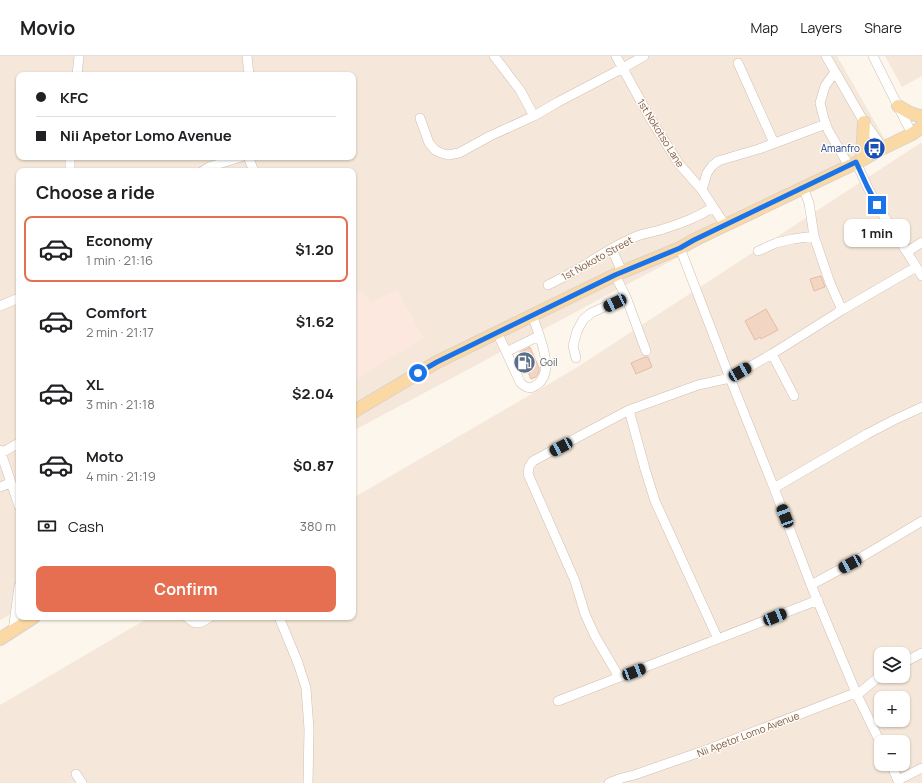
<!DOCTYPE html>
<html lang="en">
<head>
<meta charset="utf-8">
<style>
	body { margin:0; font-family:Manrope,sans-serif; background:#f2f2f2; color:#202124; height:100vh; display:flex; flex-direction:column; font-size:15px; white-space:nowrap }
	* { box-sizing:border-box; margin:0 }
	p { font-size:13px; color:#757577 }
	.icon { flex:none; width:22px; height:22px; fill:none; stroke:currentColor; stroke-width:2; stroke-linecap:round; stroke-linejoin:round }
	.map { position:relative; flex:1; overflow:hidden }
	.side { position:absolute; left:16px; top:112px; width:340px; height:452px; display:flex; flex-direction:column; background:#fff; border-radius:8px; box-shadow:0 1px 3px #0004 }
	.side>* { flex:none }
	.banner { position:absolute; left:16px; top:16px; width:340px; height:88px; border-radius:8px; box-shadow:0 1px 3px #0004; display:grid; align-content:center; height:88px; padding:0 20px; background:#fff }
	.tools { position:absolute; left:874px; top:591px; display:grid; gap:8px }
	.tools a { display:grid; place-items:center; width:36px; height:36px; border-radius:8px; background:#fff; box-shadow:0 1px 3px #0004; font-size:20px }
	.end { position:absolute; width:18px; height:18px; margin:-9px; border:5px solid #1a73e8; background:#fff; box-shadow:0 0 0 2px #fff }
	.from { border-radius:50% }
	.bubble { position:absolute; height:28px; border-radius:8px; background:#fff; box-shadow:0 1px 3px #0004; font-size:13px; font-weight:700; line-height:28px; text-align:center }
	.car { position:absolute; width:12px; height:24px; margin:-12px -6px; border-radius:5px; box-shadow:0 0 3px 1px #0007; background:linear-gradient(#222 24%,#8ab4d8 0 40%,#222 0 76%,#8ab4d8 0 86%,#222 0) }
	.banner b { display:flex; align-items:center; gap:14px; height:38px; font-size:15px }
	.banner b+b { border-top:1px solid #e0e0e0 }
	.banner i { width:10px; height:10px; background:#202124 }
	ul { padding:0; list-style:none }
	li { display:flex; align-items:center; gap:12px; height:66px; margin:0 8px 6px; padding:0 12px; border:2px solid transparent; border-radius:8px }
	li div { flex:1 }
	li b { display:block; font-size:15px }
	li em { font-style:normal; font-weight:700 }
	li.current { border-color:#e76f51 }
	li>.icon { width:36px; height:36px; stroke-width:1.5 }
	h2 { padding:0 20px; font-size:18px; line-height:48px }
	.pay { display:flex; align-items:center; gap:10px; height:44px; padding:0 20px; font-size:15px }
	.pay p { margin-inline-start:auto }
	.primary-button { display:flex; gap:8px; margin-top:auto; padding:8px 20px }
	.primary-button a { flex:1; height:46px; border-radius:8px; background:#e76f51; color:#fff; font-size:16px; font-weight:700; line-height:46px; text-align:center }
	header { display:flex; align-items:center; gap:24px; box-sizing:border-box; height:56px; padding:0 20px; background:#fff; border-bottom:1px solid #e0e0e0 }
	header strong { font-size:19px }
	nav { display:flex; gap:22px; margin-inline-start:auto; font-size:14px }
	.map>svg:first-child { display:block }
</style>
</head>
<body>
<header>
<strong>Movio</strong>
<nav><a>Map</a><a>Layers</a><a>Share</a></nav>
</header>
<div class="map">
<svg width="922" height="727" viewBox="0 0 922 727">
	<rect width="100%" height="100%" fill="#fdf6ec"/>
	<path fill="#f5e8da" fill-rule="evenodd" d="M0,0H837L888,89L353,375V115H19V554L0,564ZM19,19H353V101H19Z
		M885,0H922V20L902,31Z
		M922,86V727H0V649L150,561H353V442L576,312ZM881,598H903V620H881ZM881,642H903V664H881ZM881,686H903V708H881Z"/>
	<path fill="#fde8e0" d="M397,233L423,282L353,325V240L362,235L372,247Z"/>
	<path fill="#f3d5c3" stroke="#e6bba3" d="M821,220L825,231L814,235L810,223Z
		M766,253L778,274L761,283L760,281L755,284L745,265Z
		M530,291L539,312V316L536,321L531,323L520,296Z
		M645,301H648L652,311L636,318L631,307Z"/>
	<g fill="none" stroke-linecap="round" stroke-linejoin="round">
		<defs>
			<path id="minor" d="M247,0L249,19
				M494,0L520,34L534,60
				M616,0L650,62L679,108L702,134L725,169
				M826,0L864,66L883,92
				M873,0L912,78
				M738,7L774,87
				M835,16L825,30L820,47L824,63L828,74L849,110
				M77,19L79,0
				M420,62L429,87L435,94L441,97L448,99L459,97L490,80L534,60L558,46L623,12L644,0
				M248,101L254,115
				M856,106L867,130L877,149L922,220
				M70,115V101
				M203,115L209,111L241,101
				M803,131L809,147L814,180L830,227L842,254
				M702,134L707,117L712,110L718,105L759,93L826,68
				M680,192L730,322L774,432L811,529L857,639L881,688
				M612,193L622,216
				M758,195L776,187L793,183L814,180
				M907,196L922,186
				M615,219L626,241L646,295
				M548,229C558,224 568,219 578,213C598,201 618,187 640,179C646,177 653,176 660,174C679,168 697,162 713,151
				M0,250L19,242
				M497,276L520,326C523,330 528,333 533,331C559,320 538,277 532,259
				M506,296L539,280
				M772,298L794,340
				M576,302L573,290L577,275L583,264L591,257L626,241
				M0,394L19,450
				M1,397L19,387
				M0,431L10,427
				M774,432L867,378L894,364L922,351
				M811,529L850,508L922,465
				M187,561C195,570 200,568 210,561
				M279,561L298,607L306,632L309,673L308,727
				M13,575L19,530
				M718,583L655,445L645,413L629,354L698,329L730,322L772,298L842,254L916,211
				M903,607L922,597
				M619,621L595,580L585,558L575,525L528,418L529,411L533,405L629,354
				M558,645L818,544
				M891,708L899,727
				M76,718L82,727
				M898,724L922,712
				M609,727L622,722L634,719L709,693L850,639H857L881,619"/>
			<path id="major" d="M898,50L910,57L922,61
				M862,104L864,66
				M353,356L437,306L615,219L680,192L694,184L862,104L883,92L912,78L922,71
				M0,583L34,561"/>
		</defs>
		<use href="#minor" stroke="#d1beb0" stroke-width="10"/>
		<use href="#major" stroke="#dad1cd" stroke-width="14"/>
		<use href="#minor" stroke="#fff" stroke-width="9"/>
		<use href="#major" stroke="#fbd9a5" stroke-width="12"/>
	</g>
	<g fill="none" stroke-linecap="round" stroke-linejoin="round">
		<path stroke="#1a73e8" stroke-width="5" d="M418,317L437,306L615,219L680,192L694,184L856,106L867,130L877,149"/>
	</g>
	<defs>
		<symbol id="bus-disc" viewBox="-11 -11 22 22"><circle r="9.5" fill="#1a4fb4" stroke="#fffaf3"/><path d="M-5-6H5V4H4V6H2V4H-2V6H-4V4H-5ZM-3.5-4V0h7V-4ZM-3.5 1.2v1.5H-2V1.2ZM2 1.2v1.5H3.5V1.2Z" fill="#fff"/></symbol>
		<symbol id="fuel-disc" viewBox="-11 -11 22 22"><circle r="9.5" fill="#5c6f8a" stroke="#fffaf3"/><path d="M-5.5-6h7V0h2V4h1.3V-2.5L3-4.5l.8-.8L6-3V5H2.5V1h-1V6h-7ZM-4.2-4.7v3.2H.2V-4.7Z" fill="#fff"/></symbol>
	</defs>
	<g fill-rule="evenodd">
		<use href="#bus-disc" x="862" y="80" width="25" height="25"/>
		<use href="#fuel-disc" x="512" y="294" width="25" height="25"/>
	</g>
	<g text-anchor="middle" stroke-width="3" stroke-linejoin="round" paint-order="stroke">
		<g font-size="10" fill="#7a5c4d" stroke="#fffaf3">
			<text transform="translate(661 77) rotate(58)" y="4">1st Nokotso Lane</text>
			<text transform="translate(597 202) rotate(-29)" y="4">1st Nokoto Street</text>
			<text transform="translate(748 678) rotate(-21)" y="4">Nii Apetor Lomo Avenue</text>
		</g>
		<g font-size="10" fill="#164399" stroke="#fffaf3" text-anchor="end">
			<text x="860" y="96">Amanfro</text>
		</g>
		<g font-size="10" fill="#4e5e75" stroke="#fffaf3" text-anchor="start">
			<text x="540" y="310">Goil</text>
		</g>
	</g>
</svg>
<div class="tools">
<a><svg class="icon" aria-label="layers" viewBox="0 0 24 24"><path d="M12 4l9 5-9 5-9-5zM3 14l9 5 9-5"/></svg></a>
<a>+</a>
<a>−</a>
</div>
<i class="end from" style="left:418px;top:317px"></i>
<i class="end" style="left:877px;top:149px"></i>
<div class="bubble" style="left:844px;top:163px;width:66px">1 min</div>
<i class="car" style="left:615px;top:247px;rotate:245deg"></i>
<i class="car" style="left:740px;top:316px;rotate:60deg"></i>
<i class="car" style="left:561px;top:391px;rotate:242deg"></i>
<i class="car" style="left:785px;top:460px;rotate:339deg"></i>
<i class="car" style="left:850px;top:508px;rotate:242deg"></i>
<i class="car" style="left:775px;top:561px;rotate:68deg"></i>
<i class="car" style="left:634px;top:616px;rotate:69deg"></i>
<div class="banner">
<b><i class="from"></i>KFC</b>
<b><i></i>Nii Apetor Lomo Avenue</b>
</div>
<section class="side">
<h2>Choose a ride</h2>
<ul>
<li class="current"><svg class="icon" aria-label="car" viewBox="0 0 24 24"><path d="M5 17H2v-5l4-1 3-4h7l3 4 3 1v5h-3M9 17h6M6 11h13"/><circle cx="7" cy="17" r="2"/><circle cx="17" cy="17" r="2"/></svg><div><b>Economy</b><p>1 min · 21:16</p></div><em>$1.20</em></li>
<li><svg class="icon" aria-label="car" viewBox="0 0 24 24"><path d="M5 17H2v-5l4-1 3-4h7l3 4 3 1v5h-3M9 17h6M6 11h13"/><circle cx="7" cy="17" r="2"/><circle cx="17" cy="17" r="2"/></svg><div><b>Comfort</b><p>2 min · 21:17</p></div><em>$1.62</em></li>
<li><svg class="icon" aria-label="car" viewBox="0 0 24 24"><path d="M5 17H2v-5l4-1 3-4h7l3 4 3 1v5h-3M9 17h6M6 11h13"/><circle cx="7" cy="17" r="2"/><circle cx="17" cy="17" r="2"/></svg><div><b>XL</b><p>3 min · 21:18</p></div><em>$2.04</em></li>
<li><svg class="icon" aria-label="car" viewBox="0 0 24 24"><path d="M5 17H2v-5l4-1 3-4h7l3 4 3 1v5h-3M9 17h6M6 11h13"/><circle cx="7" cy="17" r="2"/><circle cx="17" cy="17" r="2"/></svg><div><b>Moto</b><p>4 min · 21:19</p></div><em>$0.87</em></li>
</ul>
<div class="pay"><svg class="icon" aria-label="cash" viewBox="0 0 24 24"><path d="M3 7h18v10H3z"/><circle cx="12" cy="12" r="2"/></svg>Cash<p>380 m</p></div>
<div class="primary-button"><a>Confirm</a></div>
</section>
</div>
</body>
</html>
